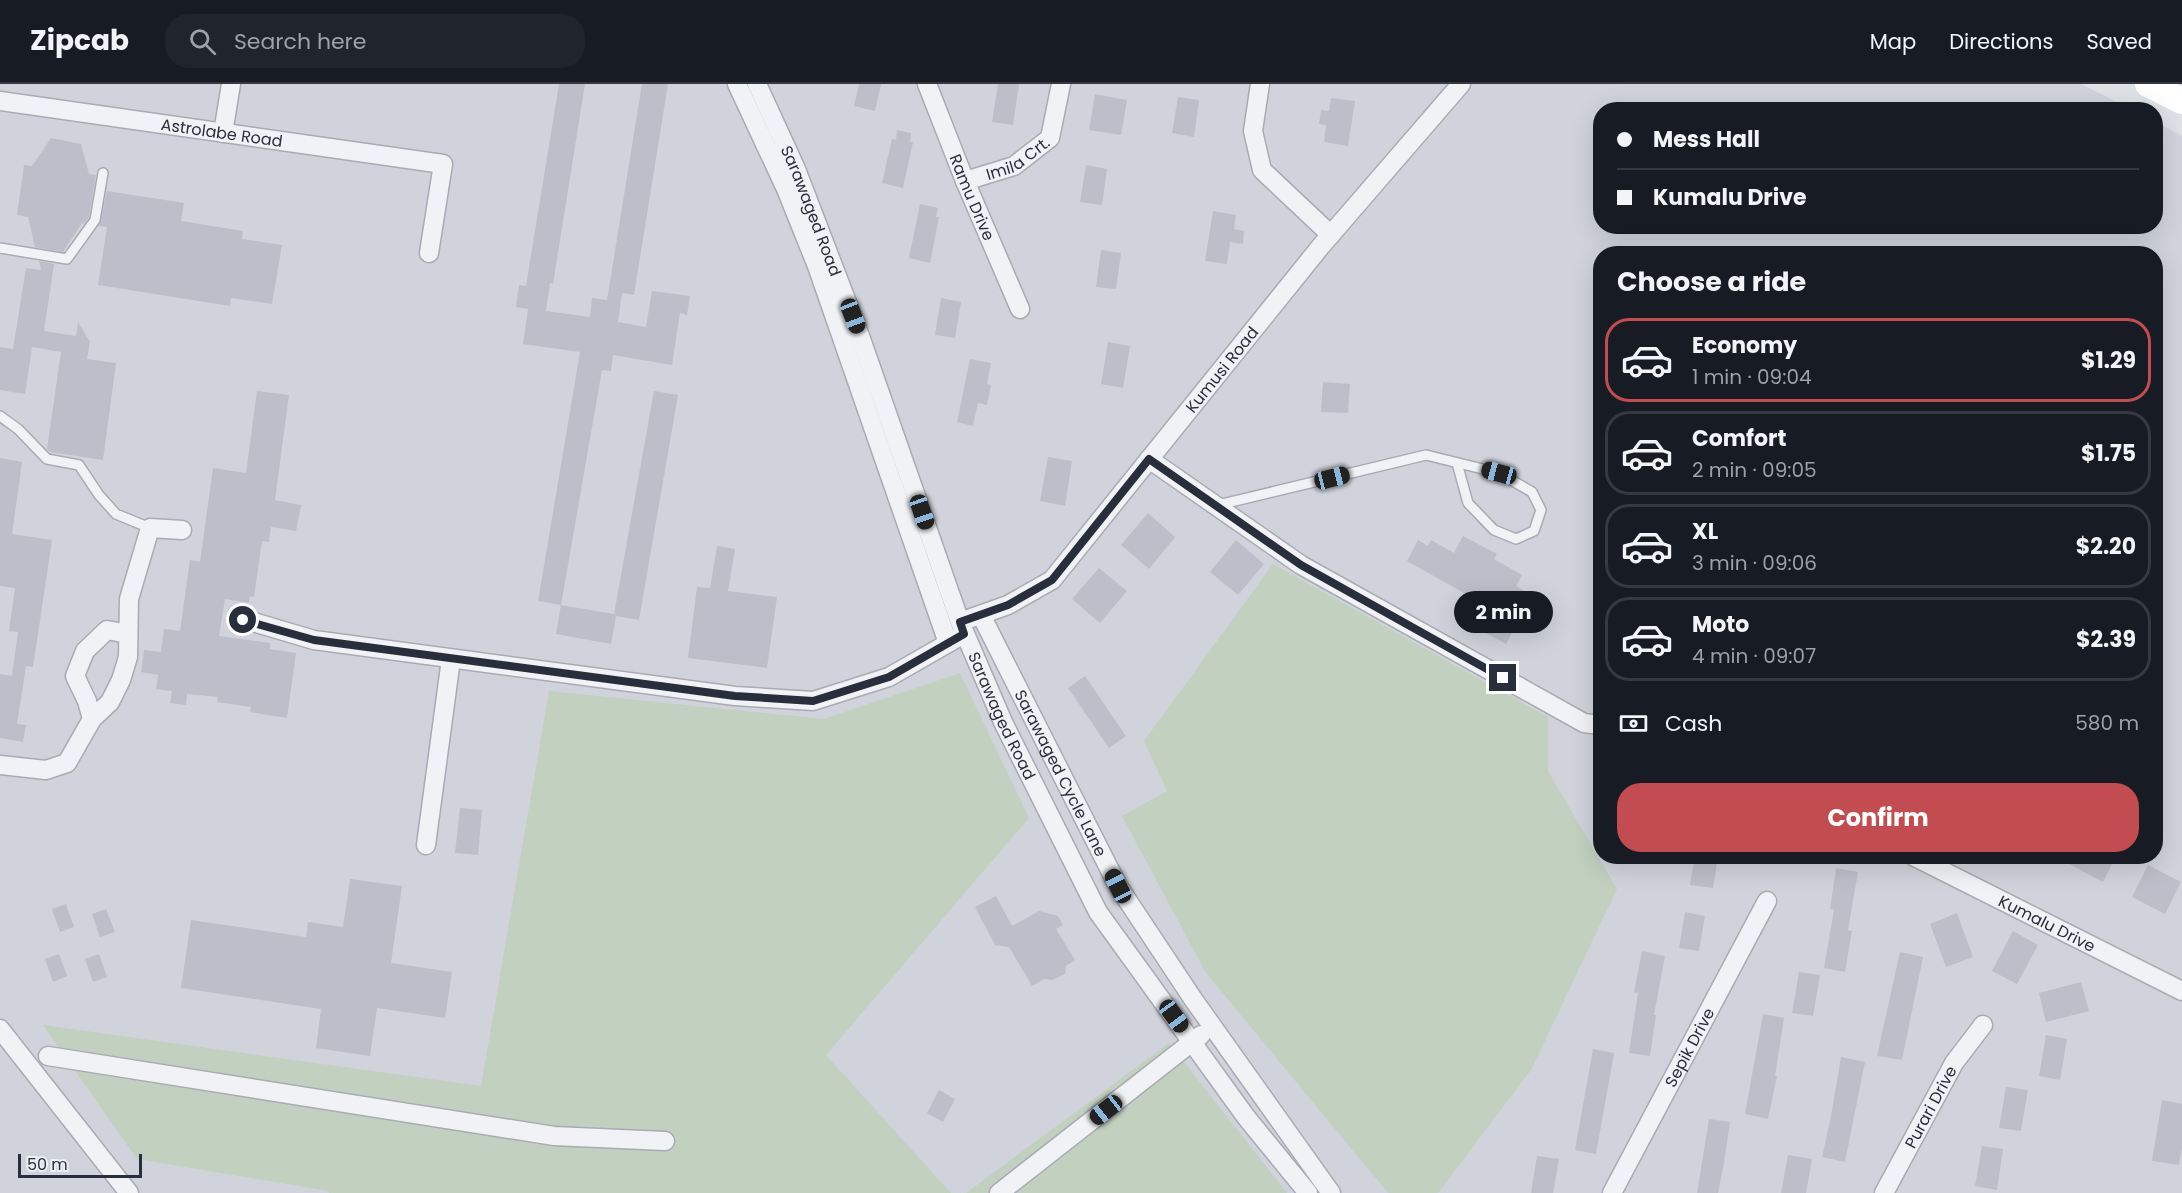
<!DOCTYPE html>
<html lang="en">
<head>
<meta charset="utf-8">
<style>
	body { margin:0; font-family:Poppins,sans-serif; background:#20242c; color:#f1f3f6; height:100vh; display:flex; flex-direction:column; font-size:22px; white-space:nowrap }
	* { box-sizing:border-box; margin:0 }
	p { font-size:20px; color:#9ea1a6 }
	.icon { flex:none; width:33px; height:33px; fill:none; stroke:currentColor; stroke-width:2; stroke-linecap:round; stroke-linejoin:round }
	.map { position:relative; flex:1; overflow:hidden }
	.side { position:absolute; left:1593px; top:162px; width:570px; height:618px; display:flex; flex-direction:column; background:#171b24; border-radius:24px; box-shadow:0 6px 24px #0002 }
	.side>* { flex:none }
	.guide { position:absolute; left:1593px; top:18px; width:570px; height:132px; border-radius:24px; box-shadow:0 6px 24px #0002; display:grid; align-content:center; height:132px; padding:0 24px; background:#171b24 }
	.scale { position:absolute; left:18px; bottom:15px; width:124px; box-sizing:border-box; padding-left:6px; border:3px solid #292e3c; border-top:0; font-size:16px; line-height:21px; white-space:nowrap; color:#292e3c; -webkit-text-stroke:4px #edf0f4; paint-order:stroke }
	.end { position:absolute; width:27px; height:27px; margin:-14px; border:8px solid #292e3c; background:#fff; box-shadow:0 0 0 3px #fff }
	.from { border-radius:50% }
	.bubble { position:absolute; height:42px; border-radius:21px; background:#171b24; box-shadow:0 6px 24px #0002; font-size:20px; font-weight:700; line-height:42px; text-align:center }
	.car { position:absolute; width:18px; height:36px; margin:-18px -9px; border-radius:8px; box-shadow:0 0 4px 2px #0007; background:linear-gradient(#222 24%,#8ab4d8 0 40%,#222 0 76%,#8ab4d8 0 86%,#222 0) }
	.guide b { display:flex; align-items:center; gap:21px; height:57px; font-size:22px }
	.guide b+b { border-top:2px solid #363941 }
	.guide i { width:15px; height:15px; background:#f1f3f6 }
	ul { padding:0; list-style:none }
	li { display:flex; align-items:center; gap:18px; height:84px; margin:0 12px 9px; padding:0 12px; border:3px solid #363941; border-radius:24px }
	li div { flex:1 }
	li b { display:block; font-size:22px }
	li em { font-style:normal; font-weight:700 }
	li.on { border-color:#c34c51 }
	li>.icon { width:54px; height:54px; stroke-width:1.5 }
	h2 { padding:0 24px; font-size:27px; line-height:72px }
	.pay { display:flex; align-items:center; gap:15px; height:66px; padding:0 24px; font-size:22px }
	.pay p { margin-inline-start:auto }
	.action { display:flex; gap:12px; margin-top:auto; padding:12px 24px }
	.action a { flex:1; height:69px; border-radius:24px; background:#c34c51; color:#fff; font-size:24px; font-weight:700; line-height:69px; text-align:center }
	header { display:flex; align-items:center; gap:36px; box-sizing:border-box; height:84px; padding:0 30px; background:#171b24; border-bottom:2px solid #363941 }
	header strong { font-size:28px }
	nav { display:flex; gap:33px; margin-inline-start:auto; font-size:21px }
	.search { width:420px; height:54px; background:#20242c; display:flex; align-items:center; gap:15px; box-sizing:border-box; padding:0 21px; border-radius:24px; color:#9ea1a6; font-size:22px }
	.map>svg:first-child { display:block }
</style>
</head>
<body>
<header>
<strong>Zipcab</strong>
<div class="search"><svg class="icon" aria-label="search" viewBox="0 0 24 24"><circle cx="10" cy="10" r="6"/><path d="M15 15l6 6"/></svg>Search here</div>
<nav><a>Map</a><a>Directions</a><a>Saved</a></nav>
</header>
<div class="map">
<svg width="2182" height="1109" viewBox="0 0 2182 1109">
	<rect width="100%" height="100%" fill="#dee1e6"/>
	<path fill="#d0d3db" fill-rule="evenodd" d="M0,0H2081L2131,25L1600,26V142H2156V38L2182,52V1109H0ZM1600,170H2156V772H1600Z"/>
	<path fill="#c2d0c0" d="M1273,480L1548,633V687L1617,805L1531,986L1438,1109H1388L1206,889L1122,732L1167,707L1144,657Z
		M960,589L1029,734L826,971L951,1109H329L328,1107L137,1075L43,941L481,1002L549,607L824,635Z
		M1169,959L1287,1109H966Z"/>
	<path fill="#bcbfc9" d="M559,0H585L553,200L550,199L546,227L590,233L592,214L607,216L642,0H668L634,211L622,209L618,238L646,243L652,207L690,212L687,231L680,229L672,281L613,271L611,287L602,286L561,521L614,530L654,307L678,311L639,536L616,532L611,560L556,550L561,521L538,517L580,268L523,260L528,225L516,223L519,201L526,202Z
		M859,0H881L875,27L854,22Z
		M998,0H1019L1013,41L992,38Z
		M1095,10L1127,16L1121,51L1089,46Z
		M1178,13L1199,16L1194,53L1172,49Z
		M1331,14L1355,17L1348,62L1324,58L1326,41L1319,40L1321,26L1329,27Z
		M897,46L911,49L910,58H913L903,104L882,99L892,55L896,56Z
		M51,54L81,60L89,90L96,91L89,133L84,140L82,139L63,168L35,163L28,133L17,131L24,81L32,82Z
		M1086,81L1107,85L1102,121L1080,118Z
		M107,107L184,119L181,137L243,147L242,155L282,161L272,220L231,214L230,222L98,201L107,143L99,142Z
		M920,120L938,124L936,133H939L930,179L909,174Z
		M1213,127L1236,131L1234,145L1244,147L1243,160L1230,158L1227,180L1205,177Z
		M1101,166L1121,169L1116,205L1096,203Z
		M39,177L54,180L44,247L76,252L78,238L90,258L87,275L116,279L103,376L50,368L47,365L61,268L32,263L25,310L0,306V263L13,265L26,184L41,186Z
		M941,214L961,218L955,254L935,251Z
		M1108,258L1130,262L1123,304L1101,300Z
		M970,275L991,279L987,300L991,301L987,321L978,319L973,342L957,338Z
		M1323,298L1350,300L1348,329L1321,328Z
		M257,307L289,311L275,416L301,421L296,447L271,443L269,458L262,457L254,513L250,512L249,519L225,515L219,552L270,559V565L296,569L287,634L250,628L251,623L217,618L218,613L187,610L186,621L170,619L172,607L156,605L158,591L141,588L144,566L161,568L164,545L180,547L190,476L200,478L213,384L246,389Z
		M1048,373L1072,377L1065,422L1040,417Z
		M0,374L22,378L12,450L52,456L33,583L26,582L17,640L26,641L23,658L0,654V590L12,592L18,548L9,547L15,504L0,502Z
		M1148,429L1175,453L1149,485L1121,461Z
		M1463,452L1497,470L1494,475L1522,491L1516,502L1532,511L1506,560L1482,547L1494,526L1407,477L1418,456L1428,462L1431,456L1454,469Z
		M1236,456L1264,480L1238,511L1210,488Z
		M717,462L735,465L728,507L777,513L767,584L688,574L697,503L710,504Z
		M1099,484L1127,507L1100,539L1072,515Z
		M1085,592L1126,652L1109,664L1068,604Z
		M460,724L482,726L478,771L455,769Z
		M1695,772H1718L1713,804L1690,801Z
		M2054,772H2116L2103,798Z
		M2148,781L2181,798L2165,830L2132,813Z
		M1836,784L1858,788L1848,846L1852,847L1845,888L1824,884L1834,826L1830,825Z
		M350,795L402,802L391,879L452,888L445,934L377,924L370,972L316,964L321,925L181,904L191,836L306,853L308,838L343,843Z
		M996,812L1012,842L1039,827L1058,832L1063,841L1056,845L1075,876L1066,882L1065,890L1052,896L1044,895L1032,902L1009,863L995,861L975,823Z
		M66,820L74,843L60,848L52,825Z
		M106,825L115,848L100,853L92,830Z
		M1685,828L1705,832L1699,867L1679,864Z
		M1957,829L1973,873L1946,883L1930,840Z
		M2013,847L2038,861L2017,900L1992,887Z
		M1642,867L1665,872L1654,931H1656L1650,972L1629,969L1638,909L1634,908Z
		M1900,868L1923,873L1902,976L1877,972Z
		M59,870L67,892L53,898L45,875Z
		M99,870L107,893L93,898L85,875Z
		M1799,888L1820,891L1813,932L1792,929Z
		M2081,898L2089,927L2046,938L2039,909Z
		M1763,930L1784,934L1775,992H1777L1768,1035L1745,1030Z
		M2046,951L2067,955L2060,996L2039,992Z
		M1593,965L1614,969L1596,1070L1575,1066Z
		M1841,973L1865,978L1845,1078L1822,1073L1831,1032Z
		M2006,1003L2028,1006L2021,1047L1999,1044Z
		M939,1006L955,1015L943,1038L927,1029Z
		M2162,1016L2182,1020V1063L2179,1081L2152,1077Z
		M1709,1035L1730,1038L1724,1079L1718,1109H1697Z
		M1982,1062L2003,1065L1997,1106L1975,1102Z
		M1788,1071L1812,1075L1806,1109H1781Z
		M1537,1072L1559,1075L1553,1109H1531Z"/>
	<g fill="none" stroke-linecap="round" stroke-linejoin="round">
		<defs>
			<path id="lane" d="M0,164L67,175L95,136L103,89
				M0,332L18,345L47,375L79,381L99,411L116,430L150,444
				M1218,421L1426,371L1499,389L1532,408L1541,426L1534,447L1516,455L1494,446L1468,419L1457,379"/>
			<g id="street">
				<path d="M737,0L786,105L817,182L948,559"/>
				<path id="s1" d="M757,0L796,85L860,252L960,538L1003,638L1098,828L1246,1033L1308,1109"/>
				<path id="s2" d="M927,0L965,97L1020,225"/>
				<path d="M1260,0L1253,47L1262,86L1331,151"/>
				<path id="s3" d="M0,17L443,80L429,169"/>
				<path d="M223,49L231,0"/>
				<path id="s4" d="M965,97L1014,82L1050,54L1061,0"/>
				<path d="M1149,375L1301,481L1584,639L1600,641"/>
				<path id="s5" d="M981,531L1118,802L1193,915L1331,1109"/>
				<path d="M243,535L314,556L735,612L813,617L889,593L964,550"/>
				<path id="s6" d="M960,538L1008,521L1052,496L1321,162L1461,0"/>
				<path d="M92,635L87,617L75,592L85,567L107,546L128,550"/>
				<path d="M0,681L46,686L67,679L92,635L110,618L121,596L128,573L129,515L150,444L182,446"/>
				<path d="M426,761L451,575"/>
				<path id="s7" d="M1913,772L2182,907"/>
				<path d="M0,945L129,1109"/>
				<path d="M48,972L554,1052L665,1057"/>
				<path d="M999,1109L1201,951"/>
				<path id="s8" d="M1612,1109L1767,817"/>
				<path id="s9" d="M1884,1109L1954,979L1983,941"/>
			</g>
		</defs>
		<use href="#lane" stroke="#a8abb3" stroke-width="12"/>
		<use href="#street" stroke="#a8abb3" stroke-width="21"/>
		<use href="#lane" stroke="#f0f2f5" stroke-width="9"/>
		<use href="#street" stroke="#f0f2f5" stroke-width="18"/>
		<path stroke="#fff" stroke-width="26" d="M2148,0L2182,17"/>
	</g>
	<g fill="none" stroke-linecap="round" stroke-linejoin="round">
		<path stroke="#292e3c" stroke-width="8" d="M243,536L314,556L735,612L813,617L889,593L964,550L960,538L1008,521L1052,496L1149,375L1301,481L1503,594"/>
	</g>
	<g text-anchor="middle" stroke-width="6" stroke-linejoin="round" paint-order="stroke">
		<g font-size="16" fill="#292e3c" stroke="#edf0f4">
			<text dy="6" stroke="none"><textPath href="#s3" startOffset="224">Astrolabe Road</textPath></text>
			<text dy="6" stroke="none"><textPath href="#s4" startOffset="58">Imila Crt.</textPath></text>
			<text dy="6" stroke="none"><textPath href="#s2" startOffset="122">Ramu Drive</textPath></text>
			<text dy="6" stroke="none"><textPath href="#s1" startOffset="138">Sarawaged Road</textPath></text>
			<text dy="6" stroke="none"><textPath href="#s6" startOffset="372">Kumusi Road</textPath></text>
			<text dy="6" stroke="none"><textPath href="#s1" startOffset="678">Sarawaged Road</textPath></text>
			<text dy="6" stroke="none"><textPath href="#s5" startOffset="177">Sarawaged Cycle Lane</textPath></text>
			<text dy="6" stroke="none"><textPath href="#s7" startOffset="150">Kumalu Drive</textPath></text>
			<text dy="6" stroke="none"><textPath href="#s8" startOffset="165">Sepik Drive</textPath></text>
			<text dy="6" stroke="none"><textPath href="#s9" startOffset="98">Purari Drive</textPath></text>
		</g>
	</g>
</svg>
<div class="scale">50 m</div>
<i class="end from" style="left:243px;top:536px"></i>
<i class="end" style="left:1503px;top:594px"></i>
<div class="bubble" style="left:1454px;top:507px;width:99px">2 min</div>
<i class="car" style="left:853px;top:232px;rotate:159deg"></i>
<i class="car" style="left:1499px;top:389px;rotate:285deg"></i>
<i class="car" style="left:1332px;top:394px;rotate:76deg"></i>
<i class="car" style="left:922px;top:428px;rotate:161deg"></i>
<i class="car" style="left:1118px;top:802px;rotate:333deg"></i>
<i class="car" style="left:1174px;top:932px;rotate:144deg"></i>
<i class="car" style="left:1106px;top:1026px;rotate:232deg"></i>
<div class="guide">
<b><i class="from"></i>Mess Hall</b>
<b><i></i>Kumalu Drive</b>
</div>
<section class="side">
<h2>Choose a ride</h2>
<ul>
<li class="on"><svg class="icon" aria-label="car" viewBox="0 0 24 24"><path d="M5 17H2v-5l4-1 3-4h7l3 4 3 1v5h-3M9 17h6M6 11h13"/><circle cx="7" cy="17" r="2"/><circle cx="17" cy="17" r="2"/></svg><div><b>Economy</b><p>1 min · 09:04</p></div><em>$1.29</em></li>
<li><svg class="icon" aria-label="car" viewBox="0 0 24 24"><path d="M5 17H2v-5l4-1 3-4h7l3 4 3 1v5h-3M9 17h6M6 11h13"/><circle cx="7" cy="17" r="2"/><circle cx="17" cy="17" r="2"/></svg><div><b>Comfort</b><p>2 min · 09:05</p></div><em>$1.75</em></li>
<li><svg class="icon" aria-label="car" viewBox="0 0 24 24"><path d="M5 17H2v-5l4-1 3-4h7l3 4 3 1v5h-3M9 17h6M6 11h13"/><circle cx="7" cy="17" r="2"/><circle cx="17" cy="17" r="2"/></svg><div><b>XL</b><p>3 min · 09:06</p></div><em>$2.20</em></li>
<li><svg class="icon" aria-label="car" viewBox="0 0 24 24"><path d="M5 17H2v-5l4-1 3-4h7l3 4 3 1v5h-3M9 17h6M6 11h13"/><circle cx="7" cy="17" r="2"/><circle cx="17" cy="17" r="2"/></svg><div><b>Moto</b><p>4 min · 09:07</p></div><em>$2.39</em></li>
</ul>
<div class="pay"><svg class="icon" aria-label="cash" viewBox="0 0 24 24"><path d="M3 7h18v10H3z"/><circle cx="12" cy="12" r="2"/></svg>Cash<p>580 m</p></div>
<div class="action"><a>Confirm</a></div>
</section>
</div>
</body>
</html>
